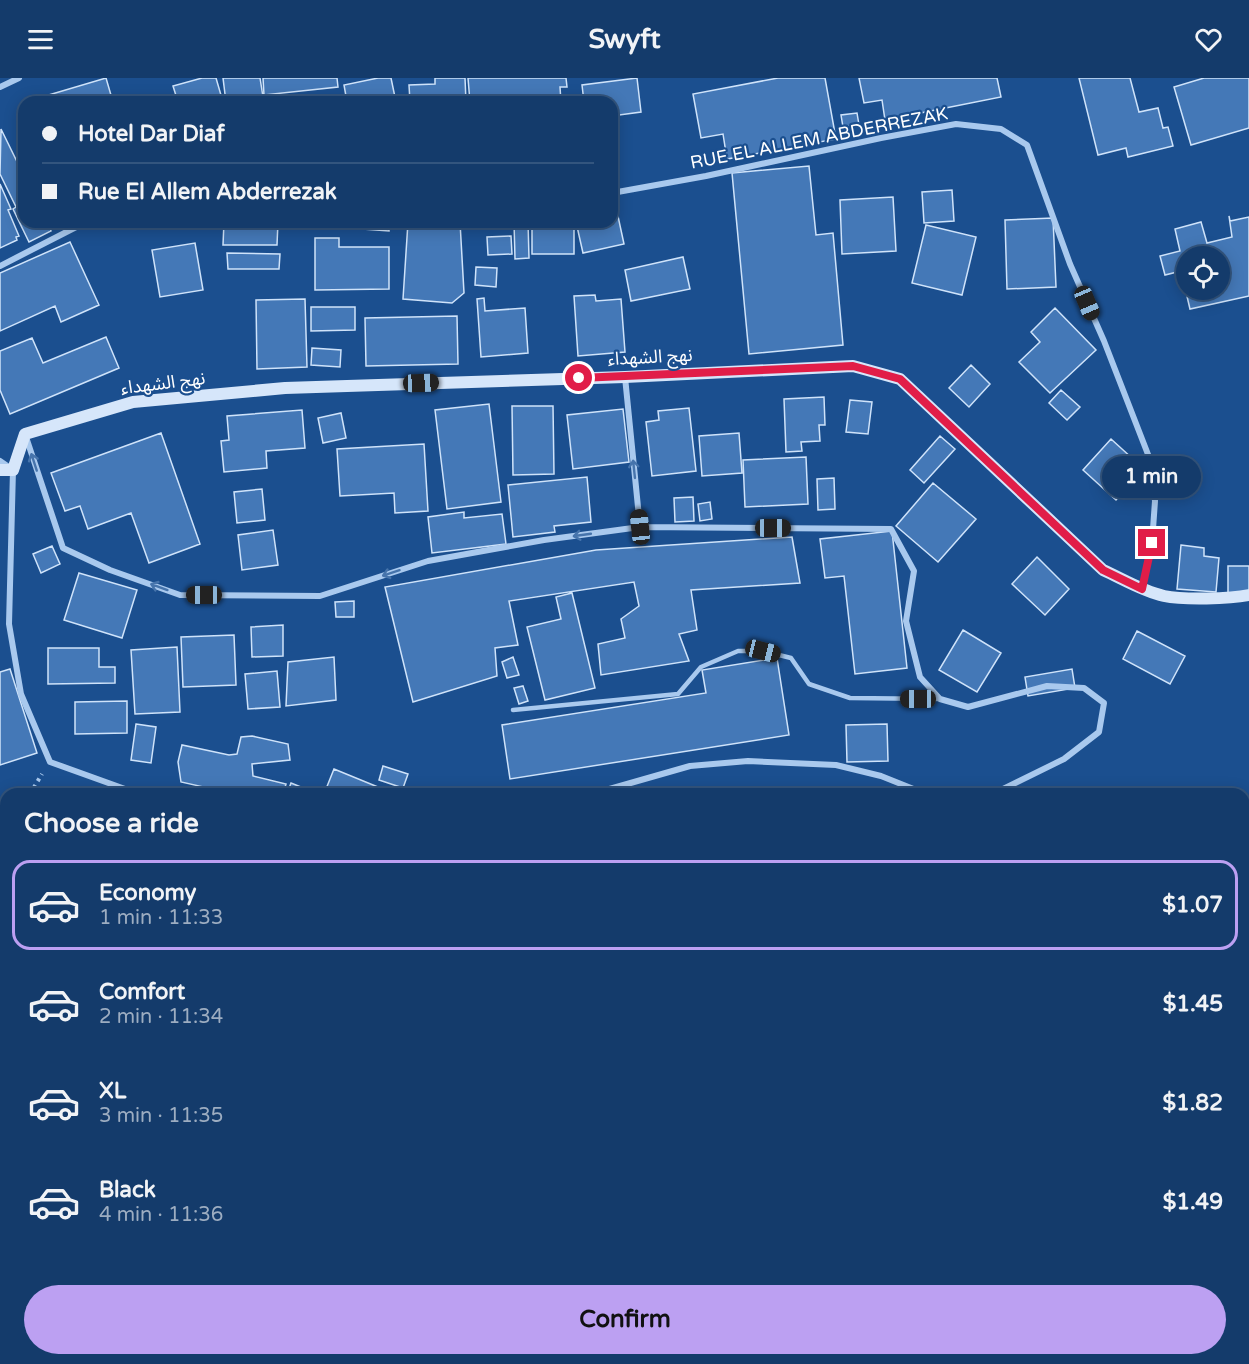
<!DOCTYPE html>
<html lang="en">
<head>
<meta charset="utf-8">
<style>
	body { margin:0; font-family:"Varela Round","Noto Sans Arabic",sans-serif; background:#1d4271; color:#f1f3f6; height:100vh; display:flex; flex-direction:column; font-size:22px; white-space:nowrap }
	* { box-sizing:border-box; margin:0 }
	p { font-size:20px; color:#9dadc1 }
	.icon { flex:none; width:33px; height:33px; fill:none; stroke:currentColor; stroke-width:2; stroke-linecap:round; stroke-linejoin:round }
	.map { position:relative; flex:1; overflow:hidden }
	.details { position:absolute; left:0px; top:710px; width:1250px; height:578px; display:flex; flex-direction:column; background:#143b6b; border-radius:18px 18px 0 0; box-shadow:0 3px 15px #0003,0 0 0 2px #33557e }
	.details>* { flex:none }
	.guide { position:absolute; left:18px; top:18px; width:600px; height:132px; border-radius:18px; box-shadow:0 3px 15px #0003,0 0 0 2px #33557e; display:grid; align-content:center; height:132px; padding:0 24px; background:#143b6b }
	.tools { position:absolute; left:1176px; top:168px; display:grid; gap:12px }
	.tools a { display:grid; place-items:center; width:54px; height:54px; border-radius:50%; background:#143b6b; box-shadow:0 3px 15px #0003,0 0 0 2px #33557e; font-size:30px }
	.end { position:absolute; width:27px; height:27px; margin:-14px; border:8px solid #e11d48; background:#fff; box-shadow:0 0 0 3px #fff }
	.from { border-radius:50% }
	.bubble { position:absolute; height:42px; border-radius:21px; background:#143b6b; box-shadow:0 3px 15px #0003,0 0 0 2px #33557e; font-size:20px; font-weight:700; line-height:42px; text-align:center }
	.car { position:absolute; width:18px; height:36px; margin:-18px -9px; border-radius:8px; box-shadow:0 0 4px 2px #0007; background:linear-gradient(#222 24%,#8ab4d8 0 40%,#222 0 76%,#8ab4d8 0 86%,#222 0) }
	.guide b { display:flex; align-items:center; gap:21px; height:57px; font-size:22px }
	.guide b+b { border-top:2px solid #33557e }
	.guide i { width:15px; height:15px; background:#f1f3f6 }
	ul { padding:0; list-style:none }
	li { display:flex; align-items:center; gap:18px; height:90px; margin:0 12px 9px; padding:0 12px; border:3px solid transparent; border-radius:18px }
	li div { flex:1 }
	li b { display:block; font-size:22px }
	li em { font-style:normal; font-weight:700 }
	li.active { border-color:#bca0f2 }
	li>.icon { width:54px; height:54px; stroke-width:1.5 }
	h2 { padding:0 24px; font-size:27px; line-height:72px }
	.action { display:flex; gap:12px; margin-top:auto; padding:12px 24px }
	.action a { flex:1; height:69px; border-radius:36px; background:#bca0f2; color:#111; font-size:24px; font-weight:700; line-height:69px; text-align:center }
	header { display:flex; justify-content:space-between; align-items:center; height:78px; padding:0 24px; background:#143b6b; font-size:27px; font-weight:700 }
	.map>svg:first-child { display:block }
</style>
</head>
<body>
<header><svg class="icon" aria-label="menu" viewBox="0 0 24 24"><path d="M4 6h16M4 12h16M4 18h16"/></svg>Swyft<svg class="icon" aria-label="heart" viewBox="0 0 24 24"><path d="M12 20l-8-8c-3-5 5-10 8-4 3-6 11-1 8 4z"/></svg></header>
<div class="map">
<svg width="1249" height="1286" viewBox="0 0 1249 1286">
	<rect width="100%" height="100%" fill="#1b4f8f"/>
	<path fill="#4478b7" stroke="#cfe3fa" stroke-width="1.5" fill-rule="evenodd" d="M106,0L113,24H25Z
		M202,0H216L223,24H178L173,8Z
		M223,0H260L263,19L226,24Z
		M263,0H337L338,9L264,17Z
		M378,0H391L396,24H347L344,7Z
		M435,0H465L466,24H410L409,7L435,6Z
		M468,0H566L567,9H560L561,24H470Z
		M637,0L641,34L612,38V24H584L582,7Z
		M778,0H825L836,61L727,81L723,56L701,60L693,16Z
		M859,0H997L1001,19L885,42L882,22L864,25Z
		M1079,0H1130L1139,34L1158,30L1163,50L1168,49L1173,68L1128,79L1126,70L1098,77Z
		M1204,0H1249V50L1191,67L1174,9Z
		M341,19V24H317V20Z
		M857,35L859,47L843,49L841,37Z
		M1,51L24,98V144H47L51,153L29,164L13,131L16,129L0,96Z
		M809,88L816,157L833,155L843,267L749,276L732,95Z
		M0,106L11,131L8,132L19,158L16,159L17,162L0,170Z
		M952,112L954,143L924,145L922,114Z
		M893,119L896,173L842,176L840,122Z
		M616,129L624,166L583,175L576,144H612V130Z
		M1229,138L1230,143L1249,139V218L1190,231L1181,193L1165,197L1160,178L1180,173L1175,151L1201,144L1207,165L1232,159ZM1186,178H1220V212H1186Z
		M1053,140L1056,209L1007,211L1005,142Z
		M224,144H278L277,167H223Z
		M300,144H344V147H300Z
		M349,144H389V153L349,150Z
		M408,144H460L464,215L452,225L403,221Z
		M514,144H528L529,180L515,181Z
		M532,144H574V176H532Z
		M926,147L976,159L962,217L912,205Z
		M511,158L512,176L488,177L487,159Z
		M315,160H339V169H389V211L315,212Z
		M70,164L99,227L61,244L55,228L0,253V195Z
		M195,165L203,212L160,219L152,172Z
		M227,175L280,176L279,191H228Z
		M683,179L690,211L631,223L625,192Z
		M476,189L497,190L496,209L475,207Z
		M595,217L596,223L621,221L625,274L578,278L574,218Z
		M484,220L485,233L525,230L528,275L481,279L477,221Z
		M305,221L307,289L257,291L256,222Z
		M311,229H355V252L311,253Z
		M1055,230L1096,272L1050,315L1019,284L1040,264L1031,254Z
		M457,238L458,286L366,288L365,240Z
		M106,259L119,290L10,336L0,312V273L32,260L43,285Z
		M312,270L341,272L340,289L311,287Z
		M971,287L990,306L969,329L949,310Z
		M1061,312L1080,329L1067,342L1049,325Z
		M824,319L825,347H819L820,363L801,364L802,373L786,374L784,321Z
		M850,322L872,324L868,356L846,354Z
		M489,326L501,424L447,431L435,332Z
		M512,328H553L554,396L513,397Z
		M689,330L696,393L652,398L646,344L659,342L658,333Z
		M623,331L629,384L573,391L567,337Z
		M302,332L305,370L266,373L267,390L224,394L221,363L229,362L227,338Z
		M341,335L346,360L323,365L318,340Z
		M161,355L200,466L149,485L131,435L88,451L80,428L65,433L51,395Z
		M739,355L742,395L702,398L699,358Z
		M940,358L955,371L924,405L910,392Z
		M1111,361L1144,391L1116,422L1083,392Z
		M424,366L428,433L395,435L394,415L340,418L337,371Z
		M806,379L808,426L745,429L743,382Z
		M587,399L591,444L554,448L555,454L513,459L508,407Z
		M834,400L835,431L818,432L817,401Z
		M933,405L976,441L938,484L896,448Z
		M262,411L265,442L237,445L234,414Z
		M693,419L694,443L675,444L674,420Z
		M710,424L712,441L700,443L698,426Z
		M464,434V440L502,436L506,466L432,475L428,439Z
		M273,452L278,487L242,492L238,457Z
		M892,453L907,590L855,596L844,498L825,500L820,461Z
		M792,459L800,505L691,512L697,552L679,556L689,583L601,597L598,566L625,560L621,541L639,528L634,504L509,523L518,567L495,570L497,598L413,624L385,509L596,472Z
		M1181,467L1204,470V478L1219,480L1216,514L1177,511Z
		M52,468L60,486L41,495L33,476Z
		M1037,479L1069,511L1045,537L1012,506Z
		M1228,488H1249V516H1228Z
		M79,495L137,512L122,560L64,542Z
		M572,515L595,610L545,622L527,549L561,541L556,519Z
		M354,523V539H336L335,524Z
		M283,547V578L252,579L251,549Z
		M963,552L1001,575L977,614L939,592Z
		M1137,553L1185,578L1170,606L1123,581Z
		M234,557L236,607L183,609L181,559Z
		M177,569L180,634L135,636L131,572Z
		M48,570H99V589H115V605L48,606Z
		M334,579L336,622L286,628L288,584Z
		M513,579L519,597L507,600L502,584Z
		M777,580L789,657L510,701L502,647L706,615L702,592Z
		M10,591L37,675L0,687V594Z
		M1072,591L1075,610L1028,618L1025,599Z
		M277,593L280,629L248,631L245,596Z
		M523,608L528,623L519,626L514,610Z
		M127,623V655L75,656V624Z
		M136,646L156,649L151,685L131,682Z
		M887,646L888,683L847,684L846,647Z
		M252,658L288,666L290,682L252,686L253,698L286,706L283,716H217V712L181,704L178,684L182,667L229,677L237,676L241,659Z
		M383,688L408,696L403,710L379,702Z
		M334,691L395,716H324Z
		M291,705L318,716H287Z
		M0,905L6,910L0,917Z
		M0,925L6,930V1017L0,1011Z
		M1244,961L1249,963V1009L1244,1007Z
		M1244,1032L1249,1033V1077L1244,1075Z
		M0,1059L6,1064V1125L0,1120Z
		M52,1281H55L57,1286H40Z
		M301,1281H405L418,1286H314Z
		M567,1281H607L604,1286H577Z
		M675,1281H715L713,1286H673Z
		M806,1281H913L911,1286H817Z"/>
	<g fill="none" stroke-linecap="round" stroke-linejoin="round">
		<path stroke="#a9c9ee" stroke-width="4" stroke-dasharray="3 4.5" stroke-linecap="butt" d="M30,716L42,696"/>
		<path stroke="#a9c9ee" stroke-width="4.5" d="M513,632L678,616L701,589L738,573H763L791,580L809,606L850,620L940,621"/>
		<path stroke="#a9c9ee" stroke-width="6" d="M0,9L19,0
			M612,115L706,98L881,60L956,46L1001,51L1027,67L1070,186L1104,263L1149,379L1155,423L1152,465L1142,511
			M0,188L86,144
			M625,299L640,449
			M26,359L63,470L110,492L180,517L320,518L428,483L544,462L640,449L891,451L914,493L906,543L920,599L940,621L968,629L1047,608L1084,610L1104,625L1099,654L1064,681L993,716
			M0,383L13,392L9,546L21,616L50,684L139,716
			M592,716L690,688L748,683L836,687L881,698L926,716
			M0,769L6,757
			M0,1034L6,1039
			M0,1188L6,1187
			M0,1213L6,1206
			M247,1281L259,1286
			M493,1281L502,1286
			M119,1286L123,1281"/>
		<path stroke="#d6e6fa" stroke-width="12" d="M0,392H13L25,356L133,324L285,310L625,299L853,288L900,301L1103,492C1123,501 1142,513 1164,518C1183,522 1230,521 1249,517"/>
	</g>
	<defs><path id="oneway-shaft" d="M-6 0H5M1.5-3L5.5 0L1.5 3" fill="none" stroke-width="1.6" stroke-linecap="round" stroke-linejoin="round" transform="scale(1.5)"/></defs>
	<g stroke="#4674ac">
		<use href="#oneway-shaft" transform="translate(34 384) rotate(-108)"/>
		<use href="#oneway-shaft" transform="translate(634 391) rotate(-96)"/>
		<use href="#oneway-shaft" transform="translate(582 457) rotate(172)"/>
		<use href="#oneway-shaft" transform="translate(391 495) rotate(162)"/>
		<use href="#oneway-shaft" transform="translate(159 509) rotate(-160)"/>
	</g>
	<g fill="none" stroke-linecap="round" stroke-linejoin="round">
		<path stroke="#e11d48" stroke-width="8" d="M579,300L853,288L900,301L1103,492L1142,511L1152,465"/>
	</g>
	<g text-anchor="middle" stroke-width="4.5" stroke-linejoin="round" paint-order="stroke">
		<g font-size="18" fill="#fff" stroke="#1b4f8f">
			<text transform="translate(819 60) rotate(-11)" y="6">RUE EL ALLEM ABDERREZAK</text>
			<text transform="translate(650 279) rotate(-3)" y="6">نهج الشهداء</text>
			<text transform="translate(163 305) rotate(-7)" y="6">نهج الشهداء</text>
		</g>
	</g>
</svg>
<div class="tools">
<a><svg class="icon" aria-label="locate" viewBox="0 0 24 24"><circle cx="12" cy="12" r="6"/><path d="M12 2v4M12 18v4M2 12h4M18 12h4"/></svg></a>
</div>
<i class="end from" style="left:579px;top:300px"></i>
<i class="end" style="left:1152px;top:465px"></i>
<div class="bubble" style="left:1102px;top:378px;width:99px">1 min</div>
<i class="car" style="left:1087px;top:225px;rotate:157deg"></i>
<i class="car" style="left:421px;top:305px;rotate:88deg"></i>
<i class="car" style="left:640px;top:449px;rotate:354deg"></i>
<i class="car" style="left:773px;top:450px;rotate:90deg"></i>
<i class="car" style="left:204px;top:517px;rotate:270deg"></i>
<i class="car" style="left:763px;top:573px;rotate:104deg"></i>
<i class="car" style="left:918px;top:621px;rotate:270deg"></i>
<div class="guide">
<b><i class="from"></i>Hotel Dar Diaf</b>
<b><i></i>Rue El Allem Abderrezak</b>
</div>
<section class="details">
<h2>Choose a ride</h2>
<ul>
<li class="active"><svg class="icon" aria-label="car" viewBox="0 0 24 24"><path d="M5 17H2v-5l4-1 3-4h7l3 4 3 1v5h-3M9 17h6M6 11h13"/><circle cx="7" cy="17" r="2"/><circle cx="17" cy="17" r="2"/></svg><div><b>Economy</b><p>1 min · 11:33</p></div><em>$1.07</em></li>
<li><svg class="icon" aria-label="car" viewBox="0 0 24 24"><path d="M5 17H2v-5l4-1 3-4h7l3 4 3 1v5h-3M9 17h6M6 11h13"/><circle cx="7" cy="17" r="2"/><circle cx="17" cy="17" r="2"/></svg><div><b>Comfort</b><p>2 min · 11:34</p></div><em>$1.45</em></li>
<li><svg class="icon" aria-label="car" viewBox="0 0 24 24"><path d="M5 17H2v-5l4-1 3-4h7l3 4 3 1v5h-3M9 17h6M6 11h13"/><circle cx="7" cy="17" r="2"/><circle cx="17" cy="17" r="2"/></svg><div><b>XL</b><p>3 min · 11:35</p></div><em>$1.82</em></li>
<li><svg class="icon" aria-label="car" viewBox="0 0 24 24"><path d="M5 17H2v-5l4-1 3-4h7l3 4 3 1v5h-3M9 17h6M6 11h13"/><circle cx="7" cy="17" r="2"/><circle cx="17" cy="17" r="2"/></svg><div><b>Black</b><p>4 min · 11:36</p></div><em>$1.49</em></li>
</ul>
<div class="action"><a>Confirm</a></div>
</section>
</div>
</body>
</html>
